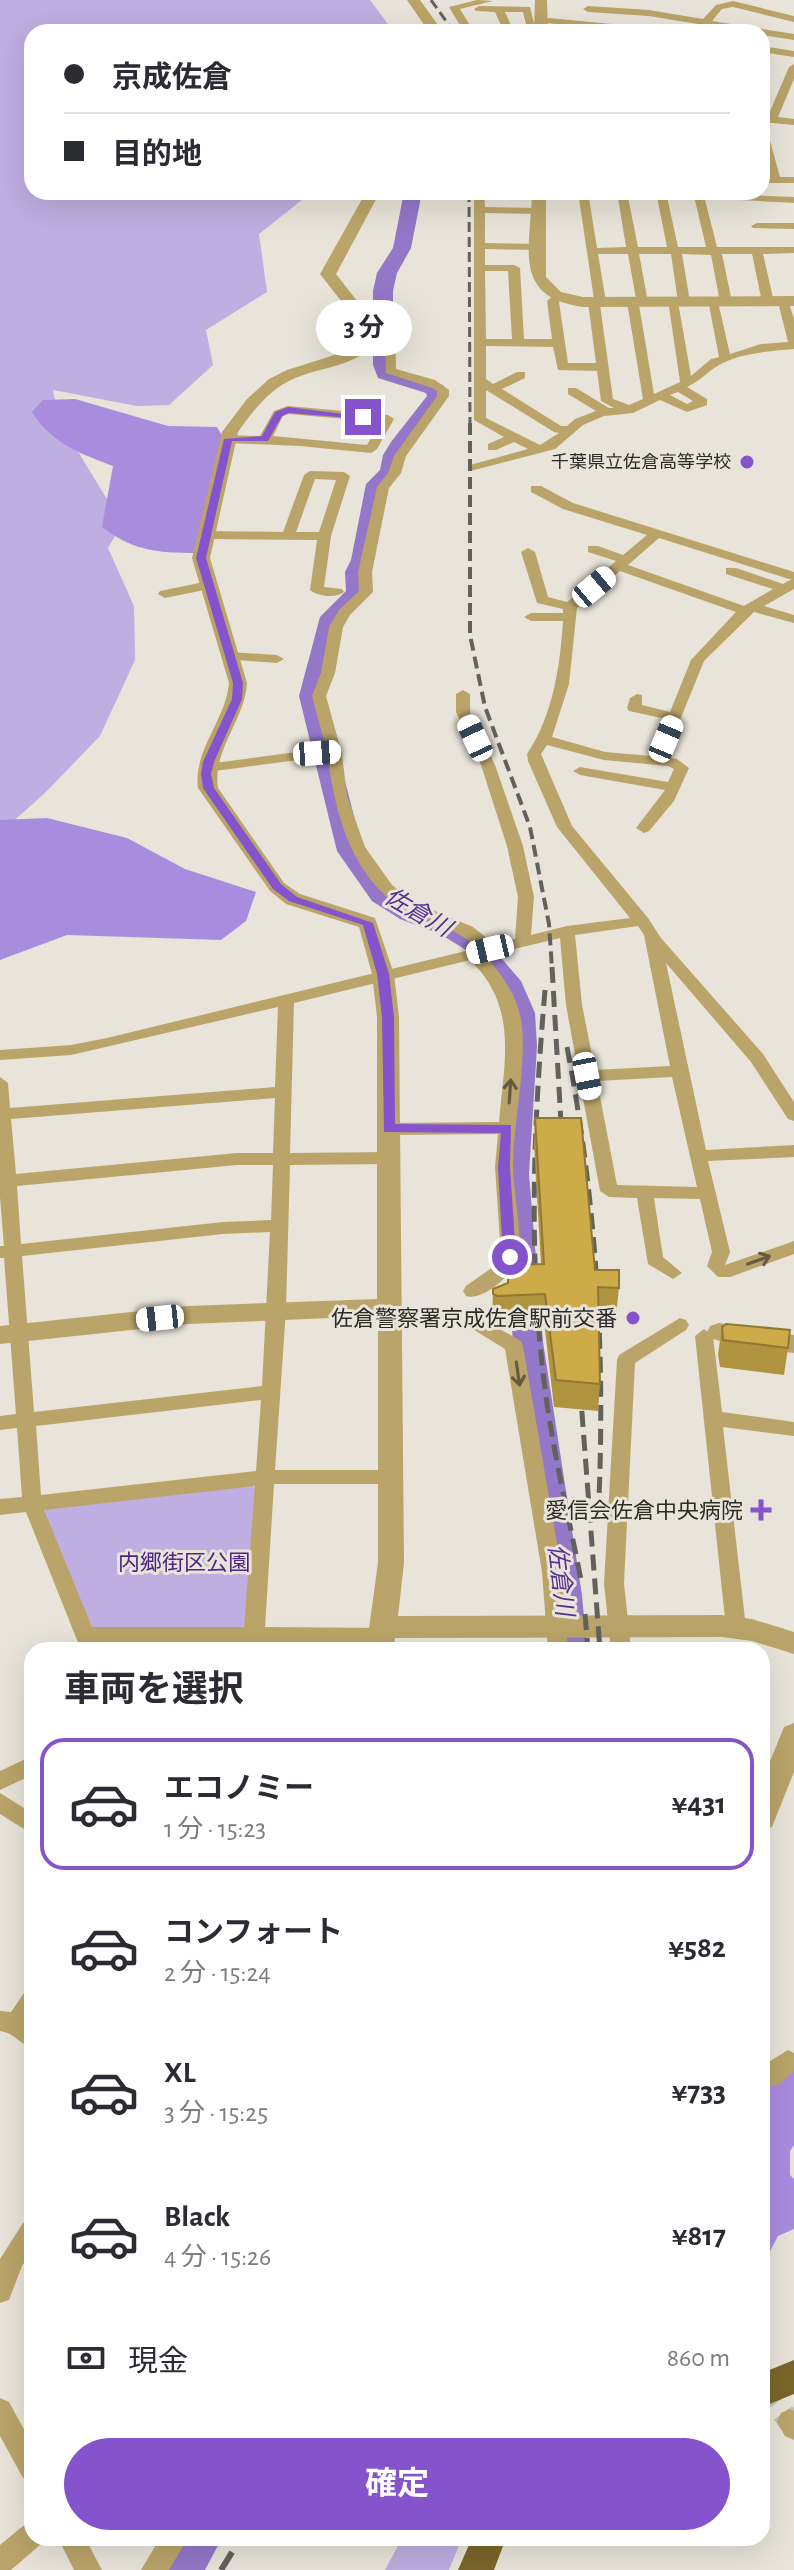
<!DOCTYPE html>
<html lang="ja">
<head>
<meta charset="utf-8">
<style>
	body { margin:0; font-family:"Alegreya Sans","Noto Sans JP",sans-serif; background:#f7f7f7; color:#2b2b33; height:100vh; display:flex; flex-direction:column; font-size:30px; white-space:nowrap }
	* { box-sizing:border-box; margin:0 }
	p { font-size:26px; color:#7c7c81 }
	.icon { flex:none; width:44px; height:44px; fill:none; stroke:currentColor; stroke-width:2; stroke-linecap:round; stroke-linejoin:round }
	.map { position:relative; flex:1; overflow:hidden }
	.details { position:absolute; left:24px; top:1642px; width:746px; height:904px; display:flex; flex-direction:column; background:#fff; border-radius:24px; box-shadow:0 8px 32px #0002 }
	.details>* { flex:none }
	.top-card { position:absolute; left:24px; top:24px; width:746px; height:176px; border-radius:24px; box-shadow:0 8px 32px #0002; display:grid; align-content:center; height:176px; padding:0 40px; background:#fff }
	.end { position:absolute; width:36px; height:36px; margin:-18px; border:10px solid #8553cc; background:#fff; box-shadow:0 0 0 4px #fff }
	.from { border-radius:50% }
	.bubble { position:absolute; height:56px; border-radius:28px; background:#fff; box-shadow:0 8px 32px #0002; font-size:26px; font-weight:700; line-height:56px; text-align:center }
	.car { position:absolute; width:24px; height:48px; margin:-24px -12px; border-radius:10px; box-shadow:0 0 6px 2px #0007; background:linear-gradient(#fff 24%,#345 0 40%,#fff 0 76%,#345 0 86%,#fff 0) }
	.top-card b { display:flex; align-items:center; gap:28px; height:76px; font-size:30px }
	.top-card b+b { border-top:2px solid #e1e1e2 }
	.top-card i { width:20px; height:20px; background:#2b2b33 }
	ul { padding:0; list-style:none }
	li { display:flex; align-items:center; gap:24px; height:132px; margin:0 16px 12px; padding:0 24px; border:4px solid transparent; border-radius:24px }
	li div { flex:1 }
	li b { display:block; font-size:30px }
	li em { font-style:normal; font-weight:700 }
	li.current { border-color:#8553cc }
	li>.icon { width:72px; height:72px; stroke-width:1.5 }
	h2 { padding:0 40px; font-size:36px; line-height:96px }
	.pay { display:flex; align-items:center; gap:20px; height:88px; padding:0 40px; font-size:30px }
	.pay p { margin-inline-start:auto }
	.button { display:flex; gap:16px; margin-top:auto; padding:16px 40px }
	.button a { flex:1; height:92px; border-radius:48px; background:#8553cc; color:#fff; font-size:32px; font-weight:700; line-height:92px; text-align:center }
	.map>svg:first-child { display:block }
</style>
</head>
<body>
<div class="map">
<svg width="794" height="2570" viewBox="0 0 794 2570">
	<rect width="100%" height="100%" fill="#e8e4d9"/>
	<path fill="#beaee1" d="M0,0H370L394,32H32V192H312L259,234L267,292L206,330L213,365L169,405L137,406L53,390L59,420L122,524L108,548L134,606L135,660L100,736L45,793L0,833Z
		M251,1485L263,1491L251,1616L239,1632L93,1630L43,1514L46,1507Z
		M402,2538H462L449,2570H385Z"/>
	<path fill="#aa8cdf" d="M75,399L168,426L217,427L228,446L204,553C163,553 135,553 102,527L113,466C81,454 51,443 32,412L43,400Z
		M47,818L127,838L185,869L256,892L246,921L221,940L67,935L0,960V820Z
		M794,2067V2145L790,2151V2175L794,2179V2229L778,2236L762,2267V2092Z"/>
	<g fill="none" stroke-linecap="round" stroke-linejoin="round">
		<path fill="#9477c8" fill-rule="evenodd" d="M404,192H422L411,248L397,273L393,291V365L394,370L443,385L447,396L410,444L403,455L401,472L387,486L373,560L367,572L368,593L342,619L323,696L363,851L390,889L418,907L458,922L484,938L521,981L535,1013L537,1046L529,1174L536,1259L543,1342L582,1595L587,1650H553L548,1595L513,1342L506,1259L501,1174L509,1046L507,1013L499,989L466,950L440,934L400,919L372,901L337,851L299,696L320,617L346,591L345,572L351,560L366,484L380,470L383,455L391,442L427,396L426,393L378,378L373,365V291L377,273L393,248Z
			M174,2538H222L205,2570H157Z"/>
		<path stroke="#c2bfb5" stroke-width="23" stroke-dasharray="23 12" stroke-linecap="butt" d="M762,2385L790,2422"/>
		<path fill="#baa469" fill-rule="evenodd" d="M477,0L493,1L460,9L474,32H464L449,7Z
			M733,1L794,16V22L733,7L722,9L712,21L794,34V40L762,35V32L707,26L700,31L695,28L698,24L649,16L588,12L583,9L588,6L649,10L703,19L716,5Z
			M479,6L530,7L534,23L546,26L541,29L527,28L523,12H505L514,32H504L495,12L476,11L474,9Z
			M549,18L664,29L669,32H633L546,23L544,21Z
			M762,46L794,51V57L762,52Z
			M794,64V79L778,117L794,119V125L762,122V116H768L789,67Z
			M762,127L767,130L780,177H794V183H762V177H770L762,149Z
			M474,192H484L485,207L538,208L544,211L538,214L485,213V243L538,244L544,247L538,250L485,249V265H514L520,268L524,339H552L547,301L554,295H562L564,297L559,302L568,363H596L588,302L594,299L578,192H588L597,248L626,247L617,192H627L638,247H667L656,192H666L678,247H706L693,192H703L717,247H794V253L763,254L774,302L768,305L762,302L752,254H722L732,302L726,305L720,302L711,255L682,254L690,302L684,305L678,302L671,254H639L648,302L639,305L654,394L680,382L668,300L678,302L691,376L711,359L719,357L708,300L718,302L730,354L761,344L788,342L778,302L788,300L794,319V349C770,351 740,353 719,365C707,372 700,381 687,387L707,399V405L687,412L660,400L633,413L604,416L583,425L555,449L470,471V465L528,449L514,442L496,450H488V444L504,437L474,420ZM598,254H628L636,299L627,302L643,399L629,405L613,399L600,305L606,302ZM485,271H508L512,339H486ZM486,346L553,347L558,370L597,371L601,401L614,408H609L576,388H568V394L596,411L575,419L567,426H561L502,389L525,378V372H517L493,384L486,379ZM486,390L554,432L559,433L540,445L486,418ZM678,392L693,401L687,404L670,395Z
			M744,195L794,197V203L740,200V196Z
			M757,223H794V229L753,228L751,226Z
			M365,325H395L396,369L435,380L449,390V396L406,456L401,473L389,488L372,572L373,592L350,615L343,627L335,673L326,696L342,754L347,796L365,847L392,885L416,903L473,927L494,944L515,939L518,897L507,846L481,765L456,712V694L463,690L470,694V712L495,765L523,846L534,897L531,935L567,926L630,918L557,827L528,761L527,754C553,715 560,667 563,621H531L524,617L531,613H563V609L537,603L521,552L528,548L535,552L548,597L567,602L616,561L588,552V546H598L623,555L647,535L563,509L531,492V486H541L573,503L794,572V589L764,606L794,615V623L754,612L704,661L665,757L677,759L689,768L674,801L649,831L644,833L636,828L665,790L580,775L573,771L580,767L668,782L674,769L668,766L604,760L547,745L541,754L572,826L648,918L661,938L763,1054L794,1102V1121L788,1119L751,1062L666,963L706,1150L794,1145V1157L708,1161L730,1252L725,1265L794,1241V1254L730,1277H718L707,1266L712,1252L700,1199L654,1198L663,1257L682,1273L673,1279L648,1264L637,1198L609,1197L600,1191L566,1005L560,938L485,956C502,974 516,995 521,1019C528,1060 513,1123 513,1167C513,1187 524,1244 518,1259C512,1275 483,1301 466,1296L463,1291L466,1286L493,1267L501,1256L495,1167L498,1134L388,1135L380,1129L388,1123L499,1122C504,1062 519,1007 470,960L294,1003L290,1153L389,1152L398,1158L389,1164L290,1165L286,1309L275,1470H391L398,1472L401,1477L398,1482L391,1484H274L265,1627L382,1628L389,1630L392,1636L389,1642L382,1644L98,1643L101,1650H81L26,1512L0,1515V1499L22,1497L17,1428L0,1430V1416L16,1414L4,1258H0V1246H4L0,1197V1077L8,1083L10,1108L275,1087L278,1007L71,1055L0,1060V1050L71,1045L107,1038L478,948C457,929 432,923 407,910C353,882 334,812 328,756L207,772L200,768L207,764L326,748L312,696L321,673L329,627L339,610L359,591L358,572L377,487L388,473L394,456L437,396V391L432,388L386,373L385,331L365,329ZM659,538L789,579H792L783,584L736,568H726V574L773,589L744,606L628,565ZM620,571L736,612L691,660L670,712L642,705V695L637,694L630,698L627,708L629,711L666,719L651,756L605,752L552,737L569,684L577,608ZM638,926L644,935L670,1066L595,1070L582,1005L575,935ZM672,1077L697,1187L617,1185L597,1081ZM275,1098L273,1153H237L16,1174L11,1119ZM237,1165H273L271,1220L223,1222L21,1244L17,1186ZM270,1232L262,1386L34,1412L22,1256L223,1234ZM261,1400L256,1471L41,1495L36,1426ZM255,1486L244,1627H92L44,1510Z
			M288,406L388,415L394,419L377,449L371,453L300,446L228,443L222,439L228,435L260,436L274,411ZM289,414L380,422L367,445L273,436L283,416Z
			M310,471L344,472L350,476L331,536L324,587L342,589L344,592C336,599 317,596 310,590L317,540L207,539L200,535L207,531L283,532L304,475ZM315,479L336,480L319,532H296Z
			M209,581L216,585L214,588L165,598L158,594L160,591Z
			M230,652L277,655L284,659L277,663L225,659V653Z
			M472,1313L521,1341L523,1346L562,1572L568,1650H548L542,1572L505,1349L466,1325L463,1320L466,1315Z
			M680,1318L686,1320L689,1325L686,1330L635,1363L624,1583L631,1650H611L604,1583L617,1360L619,1355Z
			M704,1329L713,1336L722,1412L794,1422V1436L723,1427L746,1628L743,1634L736,1636L729,1634L726,1628L695,1336Z
			M32,1756V1775L0,1790V1771Z
			M0,1793L32,1813V1834L0,1814Z
			M32,1990V2048C19,2044 15,2033 0,2031V2011L11,2012L24,1993Z
			M788,2050L794,2053V2071L780,2084L762,2088V2066Z
			M32,2219V2251L22,2266L9,2300L0,2303V2259L23,2223Z
			M0,2398L9,2402L32,2444V2482L23,2478L0,2436Z
			M790,2409L794,2411V2440L785,2436L777,2422L781,2413Z
			M32,2522V2538H44L41,2544L11,2570H0V2545L23,2526Z
			M58,2538H85L102,2570H74Z
			M160,2538H188L169,2570H141Z"/>
		<path fill="#baa469" fill-rule="evenodd" d="M407,0H420L443,32H429Z
			M535,0H547L548,32H534Z
			M366,192H380L336,274L376,325V342C355,368 320,366 291,380C269,390 252,412 238,432L210,558L247,683C245,720 212,750 218,788L284,883L300,894L375,918L394,974L399,1017L404,1563L398,1616L722,1615L752,1619L794,1632V1654L752,1641L722,1637L395,1638L394,1650H366L378,1563V1316L188,1324L0,1344V1326L188,1306L377,1299V1017L372,974L359,927L286,904L270,891L198,788C193,750 226,720 229,683L192,558L222,432L247,399L269,379L287,370L344,352L360,341V325L320,274Z
			M532,192H546V277L561,292L583,297L794,296V306L583,307C511,297 531,248 532,192Z
			M719,1323L794,1335V1353L736,1346L710,1338L707,1332L710,1326Z
			M794,1723V1772L772,1827L762,1830V1781L784,1727Z"/>
		<path fill="#7b662a" fill-rule="evenodd" d="M794,2360V2394L762,2407V2373Z
			M472,2538H506L494,2570H458Z"/>
		<path stroke="#63615b" stroke-width="3" stroke-dasharray="10 5" stroke-linecap="butt" d="M431,0L454,32
			M469,192L470,425"/>
		<path stroke="#63615b" stroke-width="4" stroke-dasharray="12 6" stroke-linecap="butt" d="M470,423V635L485,707L530,827L549,924L552,969"/>
		<path stroke="#63615b" stroke-width="5" stroke-dasharray="16 8" stroke-linecap="butt" d="M552,967L562,1140
			M545,990C534,1119 528,1252 544,1381C552,1449 569,1517 582,1585
			M567,1047C597,1204 606,1360 598,1520
			M580,1387L600,1650
			M585,1614L588,1650"/>
		<path stroke="#63615b" stroke-width="6" stroke-dasharray="21 10" stroke-linecap="butt" d="M221,2570L241,2538"/>
	</g>
	<path fill="#b0933f" d="M535,1118L595,1270L619,1288L616,1315L599,1314L600,1384L598,1411L554,1407L544,1321L496,1323L492,1321L493,1289L508,1283L541,1264L534,1145Z
		M722,1327L788,1348L784,1375L720,1367L718,1354Z"/>
	<path fill="#cdab49" stroke="#907833" stroke-width="2" d="M535,1118H581L595,1270H619V1288L598,1287L600,1384L556,1380L545,1294L497,1296L493,1294V1289L508,1283L509,1265L544,1264Z
		M726,1324L790,1330L788,1348L723,1340L722,1327Z"/>
	<defs><path id="oneway-shaft" d="M-6 0H5M1.5-3L5.5 0L1.5 3" fill="none" stroke-width="1.6" stroke-linecap="round" stroke-linejoin="round" transform="scale(2)"/></defs>
	<g stroke="#655b41">
		<use href="#oneway-shaft" transform="translate(510 1091) rotate(-86)"/>
		<use href="#oneway-shaft" transform="translate(759 1260) rotate(-20)"/>
		<use href="#oneway-shaft" transform="translate(518 1374) rotate(82)"/>
	</g>
	<path fill="#8553cc" d="M288,407L368,417L363,419L289,413L282,416L268,441H232L206,558L243,683L242,699L214,762L211,774L214,788L281,884L297,897L373,923L389,974L394,1017L395,1124L511,1125L510,1167L516,1257L510,1261L503,1257L498,1167L501,1133L384,1132L382,1017L377,974L363,925L289,901L273,889L203,788L201,774L203,762L232,699L233,683L196,558L224,439L262,436L275,412Z"/>
	<g fill="#8553cc" stroke="#e8e4d9" stroke-width="3">
		<circle cx="747" cy="462" r="8"/>
		<circle cx="633" cy="1318" r="8"/>
		<path d="M757 1498h8v8h8v8h-8v8h-8v-8h-8v-8h8z"/>
	</g>
	<g text-anchor="middle" stroke-width="6" stroke-linejoin="round" paint-order="stroke">
		<g font-size="18" fill="#2c2b27" stroke="#e8e4d9" text-anchor="end">
			<text x="731" y="468">千葉県立佐倉高等学校</text>
		</g>
		<g font-size="22" fill="#2c2b27" stroke="#e8e4d9" text-anchor="end">
			<text x="617" y="1326">佐倉警察署京成佐倉駅前交番</text>
			<text x="743" y="1518">愛信会佐倉中央病院</text>
		</g>
		<g font-size="22" fill="#4f2484" stroke="#e8e4d9">
			<text x="184" y="1570">内郷街区公園</text>
		</g>
		<g font-size="24" font-style="italic" fill="#5a3191" stroke="#e8e4d9">
			<text transform="translate(418 912) rotate(30)" y="8">佐倉川</text>
			<text transform="translate(561 1580) rotate(83)" y="8">佐倉川</text>
		</g>
	</g>
</svg>
<i class="end from" style="left:510px;top:1257px"></i>
<i class="end" style="left:363px;top:417px"></i>
<div class="bubble" style="left:316px;top:300px;width:96px">3 分</div>
<i class="car" style="left:594px;top:587px;rotate:50deg"></i>
<i class="car" style="left:475px;top:738px;rotate:335deg"></i>
<i class="car" style="left:666px;top:739px;rotate:23deg"></i>
<i class="car" style="left:317px;top:753px;rotate:86deg"></i>
<i class="car" style="left:490px;top:949px;rotate:257deg"></i>
<i class="car" style="left:587px;top:1076px;rotate:169deg"></i>
<i class="car" style="left:160px;top:1318px;rotate:264deg"></i>
<div class="top-card">
<b><i class="from"></i>京成佐倉</b>
<b><i></i>目的地</b>
</div>
<section class="details">
<h2>車両を選択</h2>
<ul>
<li class="current"><svg class="icon" aria-label="car" viewBox="0 0 24 24"><path d="M5 17H2v-5l4-1 3-4h7l3 4 3 1v5h-3M9 17h6M6 11h13"/><circle cx="7" cy="17" r="2"/><circle cx="17" cy="17" r="2"/></svg><div><b>エコノミー</b><p>1 分 · 15:23</p></div><em>¥431</em></li>
<li><svg class="icon" aria-label="car" viewBox="0 0 24 24"><path d="M5 17H2v-5l4-1 3-4h7l3 4 3 1v5h-3M9 17h6M6 11h13"/><circle cx="7" cy="17" r="2"/><circle cx="17" cy="17" r="2"/></svg><div><b>コンフォート</b><p>2 分 · 15:24</p></div><em>¥582</em></li>
<li><svg class="icon" aria-label="car" viewBox="0 0 24 24"><path d="M5 17H2v-5l4-1 3-4h7l3 4 3 1v5h-3M9 17h6M6 11h13"/><circle cx="7" cy="17" r="2"/><circle cx="17" cy="17" r="2"/></svg><div><b>XL</b><p>3 分 · 15:25</p></div><em>¥733</em></li>
<li><svg class="icon" aria-label="car" viewBox="0 0 24 24"><path d="M5 17H2v-5l4-1 3-4h7l3 4 3 1v5h-3M9 17h6M6 11h13"/><circle cx="7" cy="17" r="2"/><circle cx="17" cy="17" r="2"/></svg><div><b>Black</b><p>4 分 · 15:26</p></div><em>¥817</em></li>
</ul>
<div class="pay"><svg class="icon" aria-label="cash" viewBox="0 0 24 24"><path d="M3 7h18v10H3z"/><circle cx="12" cy="12" r="2"/></svg>現金<p>860 m</p></div>
<div class="button"><a>確定</a></div>
</section>
</div>
</body>
</html>
